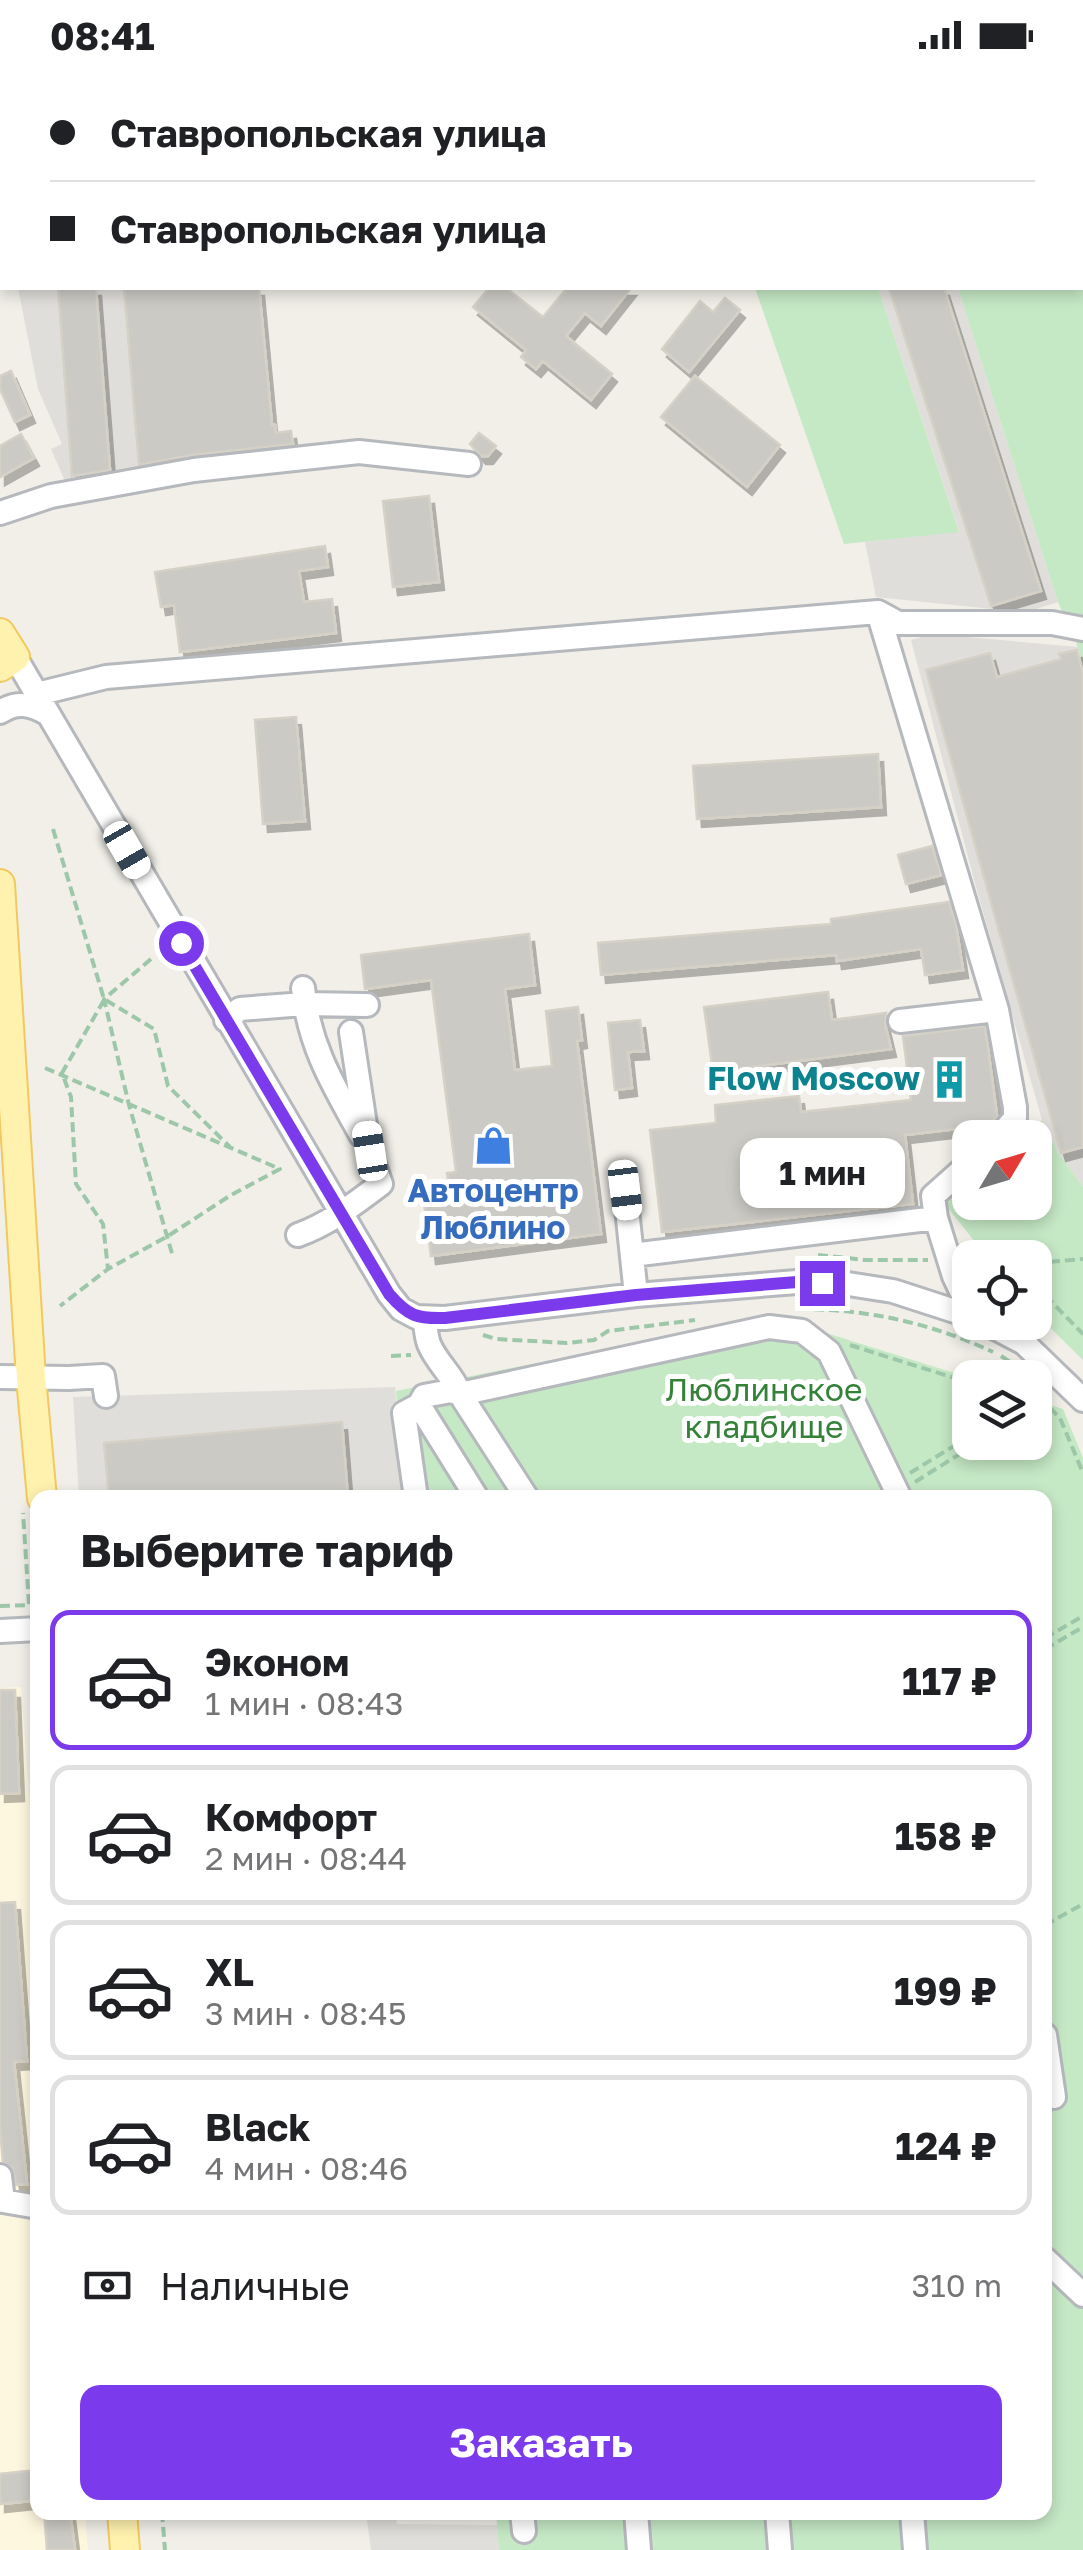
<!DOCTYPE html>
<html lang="ru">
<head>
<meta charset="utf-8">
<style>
	body { margin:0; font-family:"Golos Text",sans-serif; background:#f6f6f6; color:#202124; height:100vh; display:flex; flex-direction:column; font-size:38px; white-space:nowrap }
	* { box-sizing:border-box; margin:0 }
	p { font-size:32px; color:#757577 }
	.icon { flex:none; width:55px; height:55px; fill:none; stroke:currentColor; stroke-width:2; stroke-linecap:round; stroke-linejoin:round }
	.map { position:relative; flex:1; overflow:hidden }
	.drawer { position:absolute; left:30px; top:1420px; width:1022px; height:1030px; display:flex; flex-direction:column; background:#fff; border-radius:20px; box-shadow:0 5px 15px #0003 }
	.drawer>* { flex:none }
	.top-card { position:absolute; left:0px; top:0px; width:1085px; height:220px; box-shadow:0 5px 15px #0003; display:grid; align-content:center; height:220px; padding:0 50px; background:#fff }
	.needle { width:65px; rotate:52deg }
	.tools { position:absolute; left:952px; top:1050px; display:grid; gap:20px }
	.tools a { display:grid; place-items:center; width:100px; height:100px; border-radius:20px; background:#fff; box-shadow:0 5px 15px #0003; font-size:50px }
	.end { position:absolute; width:45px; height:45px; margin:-22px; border:12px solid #7c3aed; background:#fff; box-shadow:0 0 0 5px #fff }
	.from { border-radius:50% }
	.bubble { position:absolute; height:70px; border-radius:20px; background:#fff; box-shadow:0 5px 15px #0003; font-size:32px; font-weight:700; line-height:70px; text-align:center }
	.car { position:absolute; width:30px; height:60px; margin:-30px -15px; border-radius:12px; box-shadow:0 0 8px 2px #0007; background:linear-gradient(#fff 24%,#345 0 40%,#fff 0 76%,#345 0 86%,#fff 0) }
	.top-card b { display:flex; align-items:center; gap:35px; height:95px; font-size:38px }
	.top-card b+b { border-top:2px solid #e0e0e0 }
	.top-card i { width:25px; height:25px; background:#202124 }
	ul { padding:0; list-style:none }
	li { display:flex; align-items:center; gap:30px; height:140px; margin:0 20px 15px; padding:0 30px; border:5px solid #e0e0e0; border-radius:20px }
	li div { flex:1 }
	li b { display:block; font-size:38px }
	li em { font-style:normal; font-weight:700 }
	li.on { border-color:#7c3aed }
	li>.icon { width:90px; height:90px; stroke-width:1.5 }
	h2 { padding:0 50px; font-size:45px; line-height:120px }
	.pay { display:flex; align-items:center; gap:25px; height:110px; padding:0 50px; font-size:38px }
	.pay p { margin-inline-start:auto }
	.button { display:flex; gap:20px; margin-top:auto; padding:20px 50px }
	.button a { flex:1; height:115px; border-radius:20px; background:#7c3aed; color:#fff; font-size:40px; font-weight:700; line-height:115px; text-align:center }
	.status { display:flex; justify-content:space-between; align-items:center; height:70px; padding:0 50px; background:#fff; direction:ltr }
	.status svg { height:28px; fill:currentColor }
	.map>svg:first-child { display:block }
</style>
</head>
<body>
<div class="status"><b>08:41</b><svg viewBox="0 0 49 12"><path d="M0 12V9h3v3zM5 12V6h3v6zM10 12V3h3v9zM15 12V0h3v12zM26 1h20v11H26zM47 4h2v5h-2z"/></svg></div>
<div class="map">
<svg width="1083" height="2480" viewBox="0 0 1083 2480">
	<defs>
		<filter id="shadow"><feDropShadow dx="5" dy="8" stdDeviation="0" flood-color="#0004"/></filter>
	</defs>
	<rect width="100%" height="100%" fill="#f1efe8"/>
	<path fill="#fef7e0" d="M21,1617L37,1832L38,2442L85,2443L88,2480H0V1618Z"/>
	<path fill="#e0deda" d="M10,0H237L238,2H10Z
		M18,218H259L272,354L275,355L276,363L291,361L293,378L64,409L51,379L62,374L38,319Z
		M878,218H958L1058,532L1033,540L992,539L876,527L865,472L959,461Z
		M933,564L1078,577L1083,594V1117L1059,1084L1042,1050L976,817L911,570Z
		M395,1317L404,1427H79L73,1327Z
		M366,2443H395L397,2454L498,2455L499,2480H371Z"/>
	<path fill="#c5e8c5" d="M889,0H1083V594L1078,577L1058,532L958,218H1082V2H890Z
		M755,218H878L959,462L844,474Z
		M1042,1050L1059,1084L1083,1117V1290L1035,1243V1188L987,1187L944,1133L970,1111V1132H1035V1068L1022,1067Z
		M772,1246L970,1308V1372H1035V1330L1063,1339L1083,1388V2480H499L496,2443L1045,2442V1428L404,1427L396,1321Z"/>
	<path fill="#cccac5" stroke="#d6d1c6" stroke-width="2.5" filter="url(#shadow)" d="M58,218H96L110,400L72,406Z
		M124,218H259L272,355H275L276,363L291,361L293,374L192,385L139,395Z
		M489,218H506L543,247L567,218H631L601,256L585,243L566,266L612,304L591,330L543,291L536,299L521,287L526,280L473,237Z
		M889,218H944L1041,521L991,536Z
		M725,228L740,240L689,302L662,279L700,231L713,242Z
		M11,301L30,345L15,352L0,319V306Z
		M695,306L780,375L747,417L661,347Z
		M479,363L496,376L488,386H481L470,374Z
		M21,364L34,388L0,407V376Z
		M429,426L439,512L393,517L383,431Z
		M325,476L328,497L299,501L304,532L332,529L336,563L180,582L174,535L161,537L155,502Z
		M1077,580L1083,604V1077L1061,1083L926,600L990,583L997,607L1061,589L1059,584Z
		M296,647L305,751L263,754L255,650Z
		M878,684L881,737L697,749L693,696Z
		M932,776L941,805L906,814L898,785Z
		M949,832L956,855L963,900L925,905L921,879L837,891L836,885L601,905L598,873L831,854V849Z
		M529,864L535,915L505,919L515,1000L552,996L546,941L578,937L582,970L577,971L601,1164L431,1186L424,1133L451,1130L447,1103L456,1102L431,910L365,919L361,885Z
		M828,922L832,950L886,943L885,954L891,979L713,1002L704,937Z
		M640,950L644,981L628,982L632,1018L615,1020L608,953Z
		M985,956L997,1046L990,1055L905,1065L913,1134L662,1162L650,1060L716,1053L715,1035L799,1026L801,1042L911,1030L903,966Z
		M342,1352L348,1428H109L104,1373Z
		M0,1620H15L19,1723L0,1724Z
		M15,1832L27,1991L14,1992L27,2114L16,2115L12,2098L3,2092L0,2059V1833Z
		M38,2400V2430L0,2434V2404Z
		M44,2442H70L75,2480H47Z"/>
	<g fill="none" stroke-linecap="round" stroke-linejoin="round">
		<defs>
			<path id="minor" d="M0,443L51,426L194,400L359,382L469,394
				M878,542L997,940L900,951
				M15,587L389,1224L401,1239L416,1247L445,1248L636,1225L797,1212L848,1214L893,1221L970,1246
				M37,624L106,607L878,542L898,553H1052L1083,559
				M0,642C17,631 31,634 48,644
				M303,918C309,976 333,1015 361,1065
				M997,940L1015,1037V1048L998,1068
				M226,950L240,939L304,934L367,935
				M625,1120L636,1225
				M936,1148L933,1126L970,1093
				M298,1165C329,1154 354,1134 381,1114L369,1081L351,962
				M632,1185L936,1148L954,1206L970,1240
				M424,1249C426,1257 426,1266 429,1274C436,1292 453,1305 460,1324L527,1428
				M984,1252L1024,1273L1083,1330
				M0,1307L69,1308L103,1306L106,1326
				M419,1335L477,1428
				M416,1428L404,1343L419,1335L424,1326L451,1321L460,1324L769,1257L802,1261L829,1282L900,1428
				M0,1561L38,1559
				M1045,1965L1054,2027
				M0,2106L3,2131L38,2137
				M1045,2189L1083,2225
				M522,2442L524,2461
				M636,2442L639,2480
				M777,2442L780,2480
				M912,2442L915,2480"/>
			<path id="major" d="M0,563L15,587L0,597
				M0,814L31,1308L42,1428
				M122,2442L125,2480"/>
		</defs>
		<use href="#minor" stroke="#b5b8bc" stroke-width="28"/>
		<use href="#major" stroke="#f2c960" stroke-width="32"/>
		<path stroke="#9cc7a9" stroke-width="4" stroke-dasharray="10 5" stroke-linecap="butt" d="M1020,0L1021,2
			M1082,140L1083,141
			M53,759L104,929L154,959L168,1016L230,1077
			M151,889L104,929L129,1035L173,1187
			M104,930L62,1003L71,1027L76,1114L103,1154L108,1199
			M45,998L280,1099L231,1125L168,1166L108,1199L60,1236
			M818,1185L866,1190H928
			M1035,1193L1083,1189
			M1035,1215L1083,1264
			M799,1239C867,1239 931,1253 993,1282
			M483,1265L496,1269L567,1273L594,1270L608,1261L695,1250
			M850,1275L970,1313
			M391,1286L411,1285
			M1001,1286L1018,1297
			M1035,1334L1051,1339L1060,1348L1083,1403
			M910,1403L970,1366
			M915,1412L979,1372
			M0,1536L29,1535L23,1443
			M1045,1568L1083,1546
			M1045,1579L1083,1557
			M1045,1855L1083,1834
			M162,2442L165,2480"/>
		<use href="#minor" stroke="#fff" stroke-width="22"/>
		<use href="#major" stroke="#fff2af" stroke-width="28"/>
	</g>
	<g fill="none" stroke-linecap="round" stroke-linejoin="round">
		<path stroke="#7c3aed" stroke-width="12" d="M181,873L389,1224C408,1246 417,1249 445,1248L636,1225L797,1212L822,1213"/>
	</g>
	<defs>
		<symbol id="building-bare" viewBox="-9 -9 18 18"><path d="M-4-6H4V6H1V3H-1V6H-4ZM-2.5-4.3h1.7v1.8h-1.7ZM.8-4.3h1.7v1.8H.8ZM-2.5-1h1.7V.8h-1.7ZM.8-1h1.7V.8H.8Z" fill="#0f9aa8" stroke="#fff" stroke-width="2.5" paint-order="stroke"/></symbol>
		<symbol id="shop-bare" viewBox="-9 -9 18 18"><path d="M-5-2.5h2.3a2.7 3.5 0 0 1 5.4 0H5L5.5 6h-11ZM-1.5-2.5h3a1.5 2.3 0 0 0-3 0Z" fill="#3f7fe0" stroke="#fff" stroke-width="2.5" paint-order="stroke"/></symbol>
	</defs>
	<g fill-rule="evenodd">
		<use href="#building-bare" x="922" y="982" width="55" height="55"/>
		<use href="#shop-bare" x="466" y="1048" width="55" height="55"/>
	</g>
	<g text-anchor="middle" stroke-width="10" stroke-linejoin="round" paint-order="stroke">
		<g font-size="32" font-weight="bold" fill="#0d838f" stroke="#fff" text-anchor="end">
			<text x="920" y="1020">Flow Moscow</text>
		</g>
		<g font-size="32" font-weight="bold" fill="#366cbe" stroke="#fff">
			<text x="493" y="1132">Автоцентр<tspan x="493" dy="37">Люблино</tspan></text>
		</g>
		<g font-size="32" fill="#348238" stroke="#fff">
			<text x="764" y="1331">Люблинское<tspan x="764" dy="37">кладбище</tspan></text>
		</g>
	</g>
</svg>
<div class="tools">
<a><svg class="needle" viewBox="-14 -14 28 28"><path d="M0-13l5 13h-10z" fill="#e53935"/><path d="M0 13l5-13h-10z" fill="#757577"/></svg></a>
<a><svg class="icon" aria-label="locate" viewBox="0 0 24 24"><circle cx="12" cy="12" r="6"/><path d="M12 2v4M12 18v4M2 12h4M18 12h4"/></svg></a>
<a><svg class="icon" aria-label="layers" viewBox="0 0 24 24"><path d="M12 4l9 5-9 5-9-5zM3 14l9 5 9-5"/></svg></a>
</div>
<i class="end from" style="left:181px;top:873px"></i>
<i class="end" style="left:822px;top:1213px"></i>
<div class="bubble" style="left:740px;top:1068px;width:165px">1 мин</div>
<i class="car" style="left:127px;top:780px;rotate:150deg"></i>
<i class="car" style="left:370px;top:1081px;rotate:351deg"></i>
<i class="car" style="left:625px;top:1120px;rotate:173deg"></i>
<div class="top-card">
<b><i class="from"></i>Ставропольская улица</b>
<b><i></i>Ставропольская улица</b>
</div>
<section class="drawer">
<h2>Выберите тариф</h2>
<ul>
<li class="on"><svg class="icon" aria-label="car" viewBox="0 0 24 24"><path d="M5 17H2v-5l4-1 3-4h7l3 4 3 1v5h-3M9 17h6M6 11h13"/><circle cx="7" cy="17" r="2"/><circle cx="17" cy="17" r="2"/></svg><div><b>Эконом</b><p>1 мин · 08:43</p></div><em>117 ₽</em></li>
<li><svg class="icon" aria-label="car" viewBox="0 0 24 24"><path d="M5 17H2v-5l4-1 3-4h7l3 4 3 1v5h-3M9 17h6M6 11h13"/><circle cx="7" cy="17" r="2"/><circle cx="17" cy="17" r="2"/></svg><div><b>Комфорт</b><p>2 мин · 08:44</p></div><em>158 ₽</em></li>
<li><svg class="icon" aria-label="car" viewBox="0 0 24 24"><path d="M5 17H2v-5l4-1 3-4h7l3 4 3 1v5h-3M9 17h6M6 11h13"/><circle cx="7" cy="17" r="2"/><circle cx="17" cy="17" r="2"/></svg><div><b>XL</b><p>3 мин · 08:45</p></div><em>199 ₽</em></li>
<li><svg class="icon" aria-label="car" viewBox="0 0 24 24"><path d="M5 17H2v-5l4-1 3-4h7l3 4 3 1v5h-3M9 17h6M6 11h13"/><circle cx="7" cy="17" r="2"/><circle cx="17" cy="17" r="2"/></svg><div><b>Black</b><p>4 мин · 08:46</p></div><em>124 ₽</em></li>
</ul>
<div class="pay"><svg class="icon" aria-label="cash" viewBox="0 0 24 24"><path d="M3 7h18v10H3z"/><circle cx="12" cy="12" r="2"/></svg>Наличные<p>310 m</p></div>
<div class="button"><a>Заказать</a></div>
</section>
</div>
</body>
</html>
